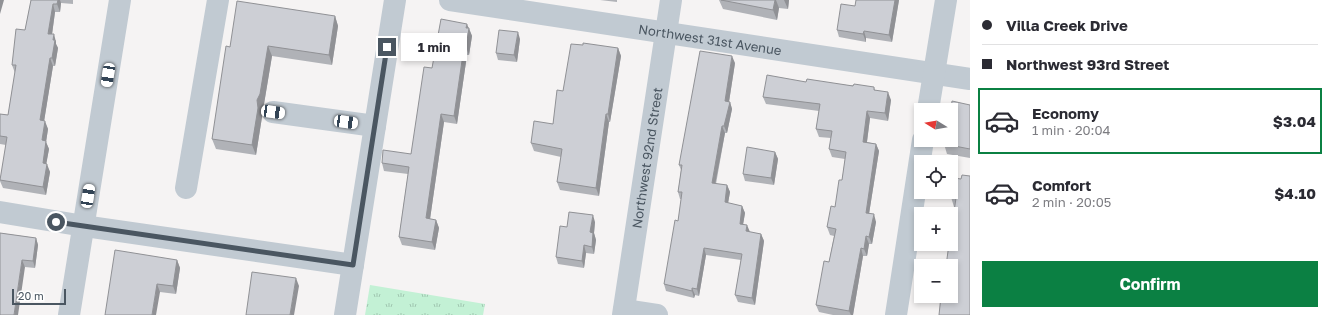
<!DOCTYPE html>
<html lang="en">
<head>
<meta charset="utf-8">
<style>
	body { margin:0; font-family:"Golos Text",sans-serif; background:#f7f7f7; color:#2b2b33; height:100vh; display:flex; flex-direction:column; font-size:15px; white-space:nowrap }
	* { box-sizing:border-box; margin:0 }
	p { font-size:13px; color:#7c7c81 }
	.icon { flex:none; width:22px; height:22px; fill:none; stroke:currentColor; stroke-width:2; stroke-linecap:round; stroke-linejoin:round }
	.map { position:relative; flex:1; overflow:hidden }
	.details { display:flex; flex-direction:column; background:#fff; width:360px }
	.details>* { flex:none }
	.guide { display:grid; align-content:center; height:88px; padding:0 12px; background:#fff }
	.needle { width:26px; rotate:281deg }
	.fabs { position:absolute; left:914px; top:103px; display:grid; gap:8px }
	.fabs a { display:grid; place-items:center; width:44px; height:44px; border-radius:0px; background:#fff; box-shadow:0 2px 6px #0003; font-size:20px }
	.scale { position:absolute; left:12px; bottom:10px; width:54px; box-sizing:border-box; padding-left:4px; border:2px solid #4a5661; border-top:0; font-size:11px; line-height:14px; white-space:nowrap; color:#4a5661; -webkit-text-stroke:3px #fff; paint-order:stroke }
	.end { position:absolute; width:18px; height:18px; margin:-9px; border:5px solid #4a5661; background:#fff; box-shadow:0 0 0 2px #fff }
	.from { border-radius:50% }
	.bubble { position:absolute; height:28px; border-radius:0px; background:#fff; box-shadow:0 2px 6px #0003; font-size:13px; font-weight:700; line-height:28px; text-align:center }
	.car { position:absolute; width:12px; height:24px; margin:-12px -6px; border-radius:5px; box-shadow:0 0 3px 1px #0007; background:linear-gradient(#fff 24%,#345 0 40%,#fff 0 76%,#345 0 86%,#fff 0) }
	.guide b { display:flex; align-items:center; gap:14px; height:38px; font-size:15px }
	.guide b+b { border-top:1px solid #e1e1e2 }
	.guide i { width:10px; height:10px; background:#2b2b33 }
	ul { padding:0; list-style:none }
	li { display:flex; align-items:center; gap:12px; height:66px; margin:0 8px 6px; padding:0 4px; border:2px solid transparent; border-radius:0px }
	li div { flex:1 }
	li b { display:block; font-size:15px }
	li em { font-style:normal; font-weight:700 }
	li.current { border-color:#0b8043 }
	li>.icon { width:36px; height:36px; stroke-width:1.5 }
	.action { display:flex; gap:8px; margin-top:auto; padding:8px 12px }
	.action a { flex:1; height:46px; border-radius:0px; background:#0b8043; color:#fff; font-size:16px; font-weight:700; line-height:46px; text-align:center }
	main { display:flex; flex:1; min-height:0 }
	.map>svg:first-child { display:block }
</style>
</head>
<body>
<main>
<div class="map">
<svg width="970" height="315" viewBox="0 0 970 315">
	<defs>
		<pattern id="grass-tufts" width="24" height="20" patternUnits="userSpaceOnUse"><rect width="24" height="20" fill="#c3f1d5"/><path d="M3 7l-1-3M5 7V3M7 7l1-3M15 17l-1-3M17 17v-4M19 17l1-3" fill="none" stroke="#a0c6b0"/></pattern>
	</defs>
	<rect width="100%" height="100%" fill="#f5f3f3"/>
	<path fill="url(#grass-tufts)" d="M370,285L485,304L483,315H365Z"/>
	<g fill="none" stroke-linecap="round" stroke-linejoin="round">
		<g stroke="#c1cad2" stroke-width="22">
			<path id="s1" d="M450,0L970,79"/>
			<path d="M928,110L946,0"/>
			<path d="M273,112L375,126"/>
			<path d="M186,188L218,0"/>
			<path d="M0,212L84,226L353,265"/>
			<path d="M624,310L657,315"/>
			<path d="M69,315L120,0"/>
			<path d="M345,315L395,0"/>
			<path id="s2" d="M623,315L671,0"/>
			<path d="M896,315L923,140"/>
		</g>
	</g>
	<path fill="#b0b2b7" d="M31,0H73V4L61,3L60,12H55L52,34L56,42V44L58,48L55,66H53L44,121L48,129L46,142L49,149L46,164L50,172L46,195L3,188L0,181L6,145L0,144V114L8,115L15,73L12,65L25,30Z
		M600,0H617V2Z
		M719,0H789L788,9L779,8L777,20L723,9Z
		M899,0L892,42L866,38V42L839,37L837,30L855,6Z
		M335,16L338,26L332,65L272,56L264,104L261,110L262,117L256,155L216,149L212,139L230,47Z
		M469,28L472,36L469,55H467L457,124L444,122L430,219L436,220L439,228L435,250L402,245L399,237L408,174L384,171L382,163L411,154L432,68Z
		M520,39L517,62L498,60L496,53Z
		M583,45L618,48L621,56L610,122H609L599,196L560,190L557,182L561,157L534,151L531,143L553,124L563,91Z
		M735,63L729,102H730L732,109L727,133H725L716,184L727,185L730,192L728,203L742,206L745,213L743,224L749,232L761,234L764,241L755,305L738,302L735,295L741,260L706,255L699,296L695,295L694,298L666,291L664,284L678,221L682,199H680L678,192L681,170L679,165Z
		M806,82L874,87L875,90L891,100L888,121L870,118L867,142L876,144L879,151L869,214L876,222L872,244H869L867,256H863L853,315H833L819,312L816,305L829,262L834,236L830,235L827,227L835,207L842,180L845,159L832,157L829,149L831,138L819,137L816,129L819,111L766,104L763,97Z
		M970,105V158L947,154L944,144Z
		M775,152L778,159L774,185L745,181L743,174Z
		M961,179L955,207H954L951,197Z
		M595,222L594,233L596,240L594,254L586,253L584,268L558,264L556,257L567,227Z
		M0,233L36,238L38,245L35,268L25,267Z
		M177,260L180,268L176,294L160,292L105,315Z"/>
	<path fill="#909195" d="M0,0H4L0,14Z
		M58,0H60L61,3L60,12L57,4Z
		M775,0H776L779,8L777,20L773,10Z
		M784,0H789L788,9Z
		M895,0H899L892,42L889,35Z
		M53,4L55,12L51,42L48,34Z
		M335,16L338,26L332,65L329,55Z
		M467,24L472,36L469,55L466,47V28Z
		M864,31L866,38V42L863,34Z
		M518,32L520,39L517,62L514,55Z
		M54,34L56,42V44L58,48L55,66L52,58Z
		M268,46L272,56L264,104L261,110L262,117L256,155L252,145L257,100Z
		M464,47L467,55L457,124L454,116Z
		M618,48L621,56L610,122L608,114Z
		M732,56L735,63L728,108L725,101Z
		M50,58L53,66L43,128L40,120Z
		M888,92L891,100L888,121L885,113Z
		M730,102L732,109L727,133L724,126Z
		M867,111L870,118L866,149L863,142Z
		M441,114L444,122L429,226L426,218Z
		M606,114L609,122L599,196L596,188Z
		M45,121L48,129L46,142L49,149L45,171L43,163L42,140Z
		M722,126L725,133L714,190L712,183Z
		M876,144L879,151L868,220L866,213Z
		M775,152L778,159L774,185L771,178Z
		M47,164L50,172L46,195L43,187Z
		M727,185L730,192L727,209L725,202Z
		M742,206L745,213L742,231L740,224Z
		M874,214L876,222L872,244L869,237Z
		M593,215L595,222L594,233L596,240L594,254L592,247L590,232Z
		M436,220L439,228L435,250L432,242Z
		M747,225L750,232L746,231Z
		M761,234L764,241L755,305L752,298Z
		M866,236L869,244L867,256L864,249Z
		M36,238L38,245L35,268L33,261Z
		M584,245L586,253L584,268L582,261Z
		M704,248L706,255L699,296L697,289Z
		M861,248L863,256L853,315H851L849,311Z
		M22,260L25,267L18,315H14Z
		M177,260L180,268L176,294L173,286Z
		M296,278L299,286L294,315H290Z
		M157,284L160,292L156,315H152Z
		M692,288L695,295L694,298L692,291Z"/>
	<path fill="#cdcfd5" stroke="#909195" d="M31,0H58L57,4H53L48,34H54L53,40H55L52,58H50L40,120L45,121L42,140L46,141L43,163L47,164L43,187L0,180L7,137L0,136V114L8,115L16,65H12L16,29L25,30Z
		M721,0H775L773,10Z
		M856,0H895L889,35L864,31L863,34L837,30L841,4L855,6Z
		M237,1L335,16L329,55L268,46L260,94L257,100L258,108L252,145L212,139L226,46L230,47Z
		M441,19L467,24L466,28H469L466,47H464L454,116L441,114L426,218L436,220L432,242L399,237L409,167L382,163L383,150L411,154L424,67L432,68Z
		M499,30L518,32L514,55L496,53Z
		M583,43L618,48L608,114H606L596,188L557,182L562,149L531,143L534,121L553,124L557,90L563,91L571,44L583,45Z
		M700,51L732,56L725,101L730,102L724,126H722L712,183L727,185L725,202L742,206L740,224L747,225L746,231L761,234L752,298L735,295L742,254L704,248L697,289L692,288V291L664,284L675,220L678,221L682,192H678L682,165H679Z
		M767,75L806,82L807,79L853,86L854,84L874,87V90L888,92L885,113L867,111L863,142L876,144L866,213L874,214L869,237L866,236L864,249L861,248L849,311L816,305L824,261L829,262L836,229L827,227L831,206L835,207L839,180H842L846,152L829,149L832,131L816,129L820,104L763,97Z
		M952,101L970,105V149L944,144L945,140H951V110Z
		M747,147L775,152L771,178L743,174Z
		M962,175L970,176V315H939L941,296H951V266H946L949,244H951V233L956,198L951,197L954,178L961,179Z
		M569,212L593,215L590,232L593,233L592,247L584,245L582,261L556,257L560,226L567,227Z
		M0,233L36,238L33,261L22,260L14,315H0Z
		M115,250L177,260L173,286L157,284L152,315H105Z
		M252,272L296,278L290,315H246Z"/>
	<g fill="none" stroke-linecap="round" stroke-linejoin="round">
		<path stroke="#4a5661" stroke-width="5" d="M56,222L353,265L387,47"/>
	</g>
	<g text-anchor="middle" stroke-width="4" stroke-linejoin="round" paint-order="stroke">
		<g font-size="13" fill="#4a5661" stroke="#fff">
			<text dy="5" stroke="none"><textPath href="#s1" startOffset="263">Northwest 31st Avenue</textPath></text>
			<text dy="5" stroke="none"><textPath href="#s2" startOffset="159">Northwest 92nd Street</textPath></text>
		</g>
	</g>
</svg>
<div class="fabs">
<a><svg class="needle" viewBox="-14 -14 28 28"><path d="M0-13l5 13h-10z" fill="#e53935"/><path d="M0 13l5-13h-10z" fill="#7c7c81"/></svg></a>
<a><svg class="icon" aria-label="locate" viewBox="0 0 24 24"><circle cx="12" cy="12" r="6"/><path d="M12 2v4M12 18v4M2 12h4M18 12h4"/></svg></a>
<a>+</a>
<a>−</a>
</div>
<div class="scale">20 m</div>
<i class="end from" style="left:56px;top:222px"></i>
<i class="end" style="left:387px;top:47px"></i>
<div class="bubble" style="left:401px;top:33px;width:66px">1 min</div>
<i class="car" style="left:108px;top:75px;rotate:189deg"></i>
<i class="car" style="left:273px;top:112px;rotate:98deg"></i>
<i class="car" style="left:346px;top:122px;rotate:98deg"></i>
<i class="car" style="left:88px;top:196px;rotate:9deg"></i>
</div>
<section class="details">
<div class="guide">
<b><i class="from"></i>Villa Creek Drive</b>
<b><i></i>Northwest 93rd Street</b>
</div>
<ul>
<li class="current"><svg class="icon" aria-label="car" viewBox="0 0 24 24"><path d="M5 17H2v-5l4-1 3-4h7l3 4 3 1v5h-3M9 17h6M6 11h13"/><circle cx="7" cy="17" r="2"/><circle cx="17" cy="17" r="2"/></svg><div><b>Economy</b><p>1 min · 20:04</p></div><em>$3.04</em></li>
<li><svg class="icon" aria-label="car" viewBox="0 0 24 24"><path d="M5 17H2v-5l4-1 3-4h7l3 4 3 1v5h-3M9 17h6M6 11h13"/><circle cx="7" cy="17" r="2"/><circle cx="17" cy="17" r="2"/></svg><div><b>Comfort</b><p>2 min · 20:05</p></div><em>$4.10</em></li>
</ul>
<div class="action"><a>Confirm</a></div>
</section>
</main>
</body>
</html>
